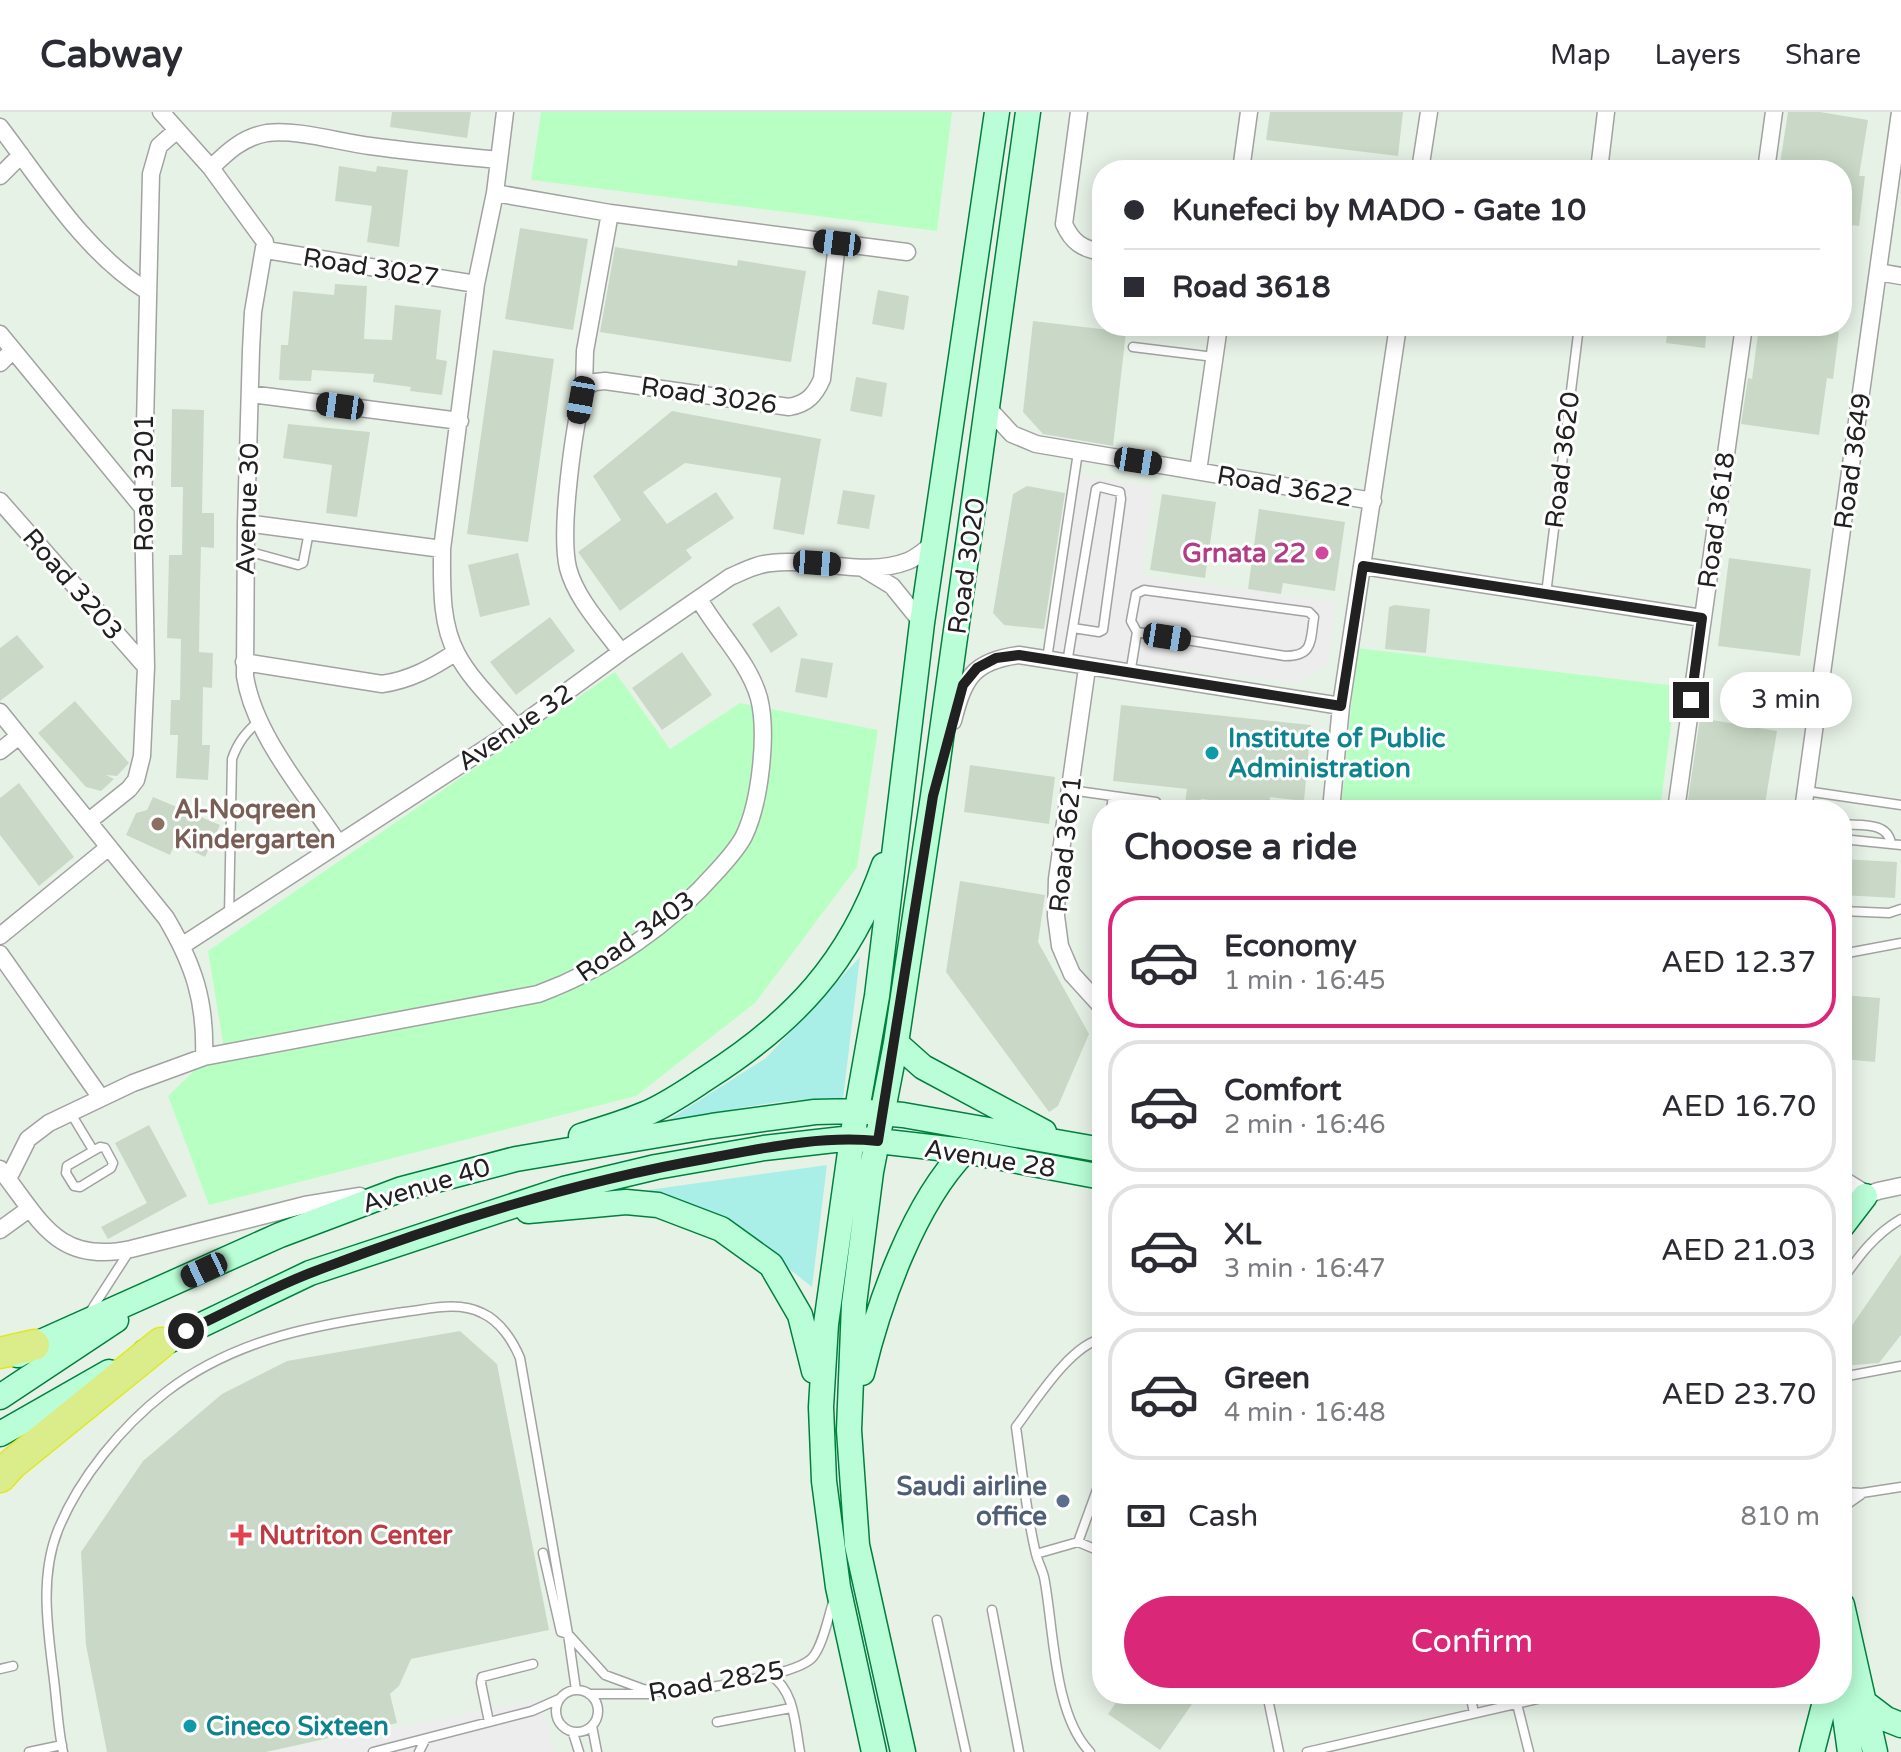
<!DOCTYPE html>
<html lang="en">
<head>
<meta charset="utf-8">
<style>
	body { margin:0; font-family:"Varela Round",sans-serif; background:#f7f7f7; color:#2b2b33; height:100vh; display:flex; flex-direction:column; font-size:30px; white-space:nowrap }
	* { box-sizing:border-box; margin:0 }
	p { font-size:26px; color:#7c7c81 }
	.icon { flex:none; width:44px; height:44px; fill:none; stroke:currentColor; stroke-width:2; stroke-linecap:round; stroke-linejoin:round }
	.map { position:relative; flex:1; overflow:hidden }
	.side { position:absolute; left:1092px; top:688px; width:760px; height:904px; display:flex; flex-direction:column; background:#fff; border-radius:32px; box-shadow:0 4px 20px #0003 }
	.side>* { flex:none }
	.hud { position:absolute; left:1092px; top:48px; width:760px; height:176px; border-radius:32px; box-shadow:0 4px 20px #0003; display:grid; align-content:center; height:176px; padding:0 32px; background:#fff }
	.end { position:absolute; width:36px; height:36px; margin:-18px; border:10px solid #212121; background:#fff; box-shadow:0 0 0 4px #fff }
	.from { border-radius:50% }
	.bubble { position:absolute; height:56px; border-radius:28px; background:#fff; box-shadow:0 4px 20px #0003; font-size:26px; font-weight:600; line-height:56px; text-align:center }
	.car { position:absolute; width:24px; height:48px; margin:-24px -12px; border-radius:10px; box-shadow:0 0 6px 2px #0007; background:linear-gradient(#222 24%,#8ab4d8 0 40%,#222 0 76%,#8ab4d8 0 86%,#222 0) }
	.hud b { display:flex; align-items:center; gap:28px; height:76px; font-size:30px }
	.hud b+b { border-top:2px solid #e1e1e2 }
	.hud i { width:20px; height:20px; background:#2b2b33 }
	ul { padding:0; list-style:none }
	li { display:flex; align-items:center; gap:24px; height:132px; margin:0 16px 12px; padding:0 16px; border:4px solid #e1e1e2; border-radius:32px }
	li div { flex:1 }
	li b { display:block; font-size:30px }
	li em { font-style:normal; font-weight:600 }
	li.active { border-color:#db2777 }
	li>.icon { width:72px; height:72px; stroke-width:1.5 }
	h2 { padding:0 32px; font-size:36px; line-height:96px }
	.pay { display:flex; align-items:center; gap:20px; height:88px; padding:0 32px; font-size:30px }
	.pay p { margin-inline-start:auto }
	.action { display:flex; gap:16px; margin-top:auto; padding:16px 32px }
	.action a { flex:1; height:92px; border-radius:48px; background:#db2777; color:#fff; font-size:32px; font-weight:600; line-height:92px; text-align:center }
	header { display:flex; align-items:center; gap:48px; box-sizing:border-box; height:112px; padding:0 40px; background:#fff; border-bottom:2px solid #e1e1e2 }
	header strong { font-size:38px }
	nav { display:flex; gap:44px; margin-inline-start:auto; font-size:28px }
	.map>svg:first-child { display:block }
</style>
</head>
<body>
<header>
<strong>Cabway</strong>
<nav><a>Map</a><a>Layers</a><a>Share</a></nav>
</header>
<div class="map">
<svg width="1901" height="1640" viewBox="0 0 1901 1640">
	<rect width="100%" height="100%" fill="#e7f2e7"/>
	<path fill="#aaefe7" d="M860,845L843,987C778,985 719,999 656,1016L766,946Z
		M827,1053L812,1175L729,1109L648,1078Z"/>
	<path fill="#b8ffc4" d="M541,0H952L937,119L531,68Z
		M1357,536L1676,574L1660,698H1341Z
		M615,560L670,637L740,591L878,618L857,755L755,891L636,984L209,1093L168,984L223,931L208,839Z"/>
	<path fill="#ededed" d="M1077,364L1153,374L1142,464L1336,490L1328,552L1296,572L1053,539Z
		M541,1587L554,1640H274Z"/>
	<path fill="#cad9c7" d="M392,0H471L467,26L390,15Z
		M1270,0H1403L1398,44L1266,28Z
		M1788,0H1820L1868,8L1859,64H1865L1859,114L1842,112V58H1779Z
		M339,54L376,60L377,54L408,58L399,135L367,130L372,94L335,89Z
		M520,116L588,127L573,218L505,207Z
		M615,135L737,154L738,148L806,159L791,250L600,220Z
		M335,172L367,174L364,227L392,228L395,193L441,198L436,247L447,249L442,283L410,279L411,275L373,270L374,262L312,258L311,269L279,268L281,233H288L293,179L334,183Z
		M878,178L909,184L904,218L872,212Z
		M1033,209L1126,220L1113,334L1043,322L1023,300Z
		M1668,214H1707L1705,236L1666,231Z
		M1759,214H1792L1839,220L1833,267L1827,266L1819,323L1741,312L1748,266L1752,267Z
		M493,238L554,247L528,430L467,422Z
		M856,265L887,271L882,305L850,299Z
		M172,297L204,298L202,401H214V436L201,435L200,478L199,540L213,541L212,576L203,575L202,633H210L208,668L176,666L178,623H170L171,588H180L181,527L167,526L169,443H182L183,375H171Z
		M672,299L821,327L804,423L773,417L781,366L685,351L643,380L667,412L716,380L734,406L686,438L692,446L620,499L578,440L621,408L593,364Z
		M288,312L370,320L357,405L326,401L332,353L283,346Z
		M1027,374L1065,381L1044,517L1004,513L993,501L1013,382Z
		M843,378L875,383L869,417L837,412Z
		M1162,382L1216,390L1205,466L1150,458Z
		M1259,397L1345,410L1335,479L1283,471L1281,482L1248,477Z
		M518,441L530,493L480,505L468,453Z
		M1729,446L1811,457L1800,544L1718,534Z
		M1395,493L1430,497L1426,541L1385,537L1389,495Z
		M779,494L798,523L771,541L752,512Z
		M550,505L575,539L516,583L490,550Z
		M17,523L44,555L0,589V536Z
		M682,540L712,583L662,618L632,576Z
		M801,546L833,551L827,586L795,580Z
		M75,589L129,651L117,664L106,663L114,667L101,679L86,675L38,621Z
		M1121,593L1311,613L1304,689L1270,685L1269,698H1238L1233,691L1202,687L1196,690V698H1184L1187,677L1113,669Z
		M1700,606L1777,619L1764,698H1747L1688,688Z
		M970,653L1055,665L1049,712L964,700Z
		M19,671L74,745L39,774L0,723V686Z
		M153,685L220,713L205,745L175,731L170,743L126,723L136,701L147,698Z
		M1842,747L1897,750L1895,786L1842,783Z
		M960,769L1045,783L1038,830L1089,922L1058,994L1049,1000L946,860Z
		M1842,883L1880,886L1875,950L1842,947Z
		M149,1013L187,1084L108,1127L101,1115L147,1091L115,1031Z
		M1901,1142V1223L1879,1251L1842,1254V1228Z
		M460,1219L497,1252L549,1518L411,1547L399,1574L390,1582L397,1611L266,1640H107L86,1533L81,1440L143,1349L222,1282L287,1249Z
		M1122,1582H1199L1160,1638L1108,1602Z"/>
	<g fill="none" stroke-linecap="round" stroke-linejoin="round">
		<defs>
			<path id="lane" d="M1133,235L1214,245
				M247,439L298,453L303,451L309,420
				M1144,478L1309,500L1314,505C1310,529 1314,544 1285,544L1137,520L1131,509L1136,482Z
				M1546,482L1579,214
				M1047,547L1078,340
				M1067,551L1096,377L1100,375L1120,380L1121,387L1103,518L1099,520L1073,516
				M1130,562L1137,520
				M1070,678L1156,690L1158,698
				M1806,679L1901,693
				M1202,694L1231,698
				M1111,698L1113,684
				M1842,712C1860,714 1887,709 1891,731
				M1842,727L1901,733
				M1102,771L1099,792L1102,796
				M1842,799L1889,801L1901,797
				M229,804L232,647C238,630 246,620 260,608
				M1842,842L1901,831
				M70,1000L93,1038
				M100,1035L105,1036L113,1051L111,1056L80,1075L74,1074L66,1061L67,1054Z
				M1842,1168C1859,1144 1875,1122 1901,1107
				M90,1200L130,1138
				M1842,1265L1901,1254
				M1842,1380L1862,1381L1901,1375
				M1842,1396L1862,1382
				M1078,1430L1102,1364
				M543,1441L561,1520L568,1522L576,1578
				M1036,1442L1078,1430L1102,1440
				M992,1498L1019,1640
				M937,1508L966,1640
				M0,1557L13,1554
				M770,1563C795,1578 795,1613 800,1640
				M556 1599a21 21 0 1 1 42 0a21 21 0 1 1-42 0Z
				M667,1581C695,1578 795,1564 812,1546C823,1534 829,1502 834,1487
				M589,1582H649
				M1267,1582L1279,1640
				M1470,1582L1474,1601
				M1517,1592L1529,1640
				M489,1610L481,1571L482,1565L533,1552
				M717,1610L791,1596
				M592,1614L597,1640
				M573,1621L579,1640
				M29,1640L62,1633
				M63,1640C58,1617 57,1592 54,1568C48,1518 39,1466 58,1418C79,1366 122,1314 166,1280C236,1226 319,1212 404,1200C430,1197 458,1189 482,1201C500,1209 513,1229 520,1246L568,1522L605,1563L643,1577L670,1581
				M373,1640L532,1599L559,1587
				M419,1640L425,1628
				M1090,1640C1053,1602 1054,1515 1044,1465C1042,1457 1038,1450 1036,1442C1026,1401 1022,1357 1016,1315C1035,1290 1071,1232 1102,1227
				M1307,1640L1559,1582"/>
			<path id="street" d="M161,0L211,56L265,130L253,200L251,238L246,411L245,564C254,623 306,682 338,731
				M505,0L495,81L476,172L442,437C442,471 440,511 457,542C472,570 497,592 517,616
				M1079,0L1064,112C1072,130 1082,137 1102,140
				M0,15C44,73 85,140 147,179
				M211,56C227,40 243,25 267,21C297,17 339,30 370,34C413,40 456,44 499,48
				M1241,58L1249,0
				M1420,58L1429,0
				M1599,58L1606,0
				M1766,58L1774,0
				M0,64L21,43
				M495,81L610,101L837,131L822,267C815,283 807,292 789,295L605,269L595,270L584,276C574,315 559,418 568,456C576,487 603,515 621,540
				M837,131L907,140
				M266,138L476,172
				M1878,160L1901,164
				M0,222L143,396
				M0,251L13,238
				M584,276L585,239L610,101
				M250,282L460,309
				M988,296L1012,322L1036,332L1373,389
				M1198,359L1219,214
				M0,389L146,555
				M246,411L442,437
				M1363,454L1702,506
				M864,457L892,474L922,511
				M244,550L382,572C410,568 432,556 456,540
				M1087,556L1057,767L1056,804L1060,834L1072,862L1102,895
				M0,600L166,806C194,853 206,890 204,945
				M953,609C964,566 973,549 1019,543L1341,594
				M0,639L19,624
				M1331,698L1341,594L1398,214
				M1676,698L1744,214
				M1803,698L1900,0
				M89,709L129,677L136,668L142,644L146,555L143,396L151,62L159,34L176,19
				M0,824L109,735
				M183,833L517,616L621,540L730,465C744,459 757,452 771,451C816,445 865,466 908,449C918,445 926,437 934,431
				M0,842L101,986
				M0,1057C40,1107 56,1153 131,1137L305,1093L360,1084
				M8,1067L28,1027L49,1011L133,971L204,945L538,882C606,857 670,813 718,758C727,748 738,736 744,724C760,691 768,622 759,586C749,550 717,519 699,487
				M1842,1067L1860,1078
				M1842,1092L1878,1079L1901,1074
				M0,1118L29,1097"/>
			<path id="secondary" d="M896,931L923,955L1044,1020
				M581,1024C602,1017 624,1011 645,1002C667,993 688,978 708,965C794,910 850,850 884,753
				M528,1099L626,1090L658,1093L721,1117L771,1153L800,1203L814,1259
				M1842,1114L1865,1084
				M145,1240L310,1161L564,1077L656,1055L764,1036L852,1026L965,1039L1102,1065
				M18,1243L34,1233L280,1123L402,1077L516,1047L712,1014L815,1000L858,999L903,1003L1102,1038
				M862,1261C879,1190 914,1091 965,1039
				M0,1285L116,1208
				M0,1322L109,1260
				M1842,1493L1875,1640
				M1842,1582L1850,1640
				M1865,1591L1886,1607L1901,1613
				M874,1640L838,1475L824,1369L821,1295L826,1212L852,1026L877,884L922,511L997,0
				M903,1640L857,1433L849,1318L854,1192L871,1060L896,931L933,684L1028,0
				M1812,1640L1827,1582"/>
			<path id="highway" d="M0,1241L34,1233
				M0,1365L12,1352L161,1231"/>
		</defs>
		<use href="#lane" stroke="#a2a2a2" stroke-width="11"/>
		<use href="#street" stroke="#a2a2a2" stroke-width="19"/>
		<use href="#secondary" stroke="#00803e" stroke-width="27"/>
		<use href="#highway" stroke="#e0e81c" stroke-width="33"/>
		<use href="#lane" stroke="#fff" stroke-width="8"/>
		<use href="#street" stroke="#fff" stroke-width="16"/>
		<use href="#secondary" stroke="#b9fed6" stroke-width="24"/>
		<use href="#highway" stroke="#daed8a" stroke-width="30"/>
	</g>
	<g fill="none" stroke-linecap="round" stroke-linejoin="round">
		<path stroke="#212121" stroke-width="10" d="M186,1219C228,1200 270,1176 313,1160C441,1111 574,1070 710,1046C764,1036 823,1023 878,1029L933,684L963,573L977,556L996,546L1019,543L1341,594L1363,454L1702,506L1691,588"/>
	</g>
	<circle fill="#d1479c" stroke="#fff" stroke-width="3" cx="1322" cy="441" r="8"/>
	<g fill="#0f9aa8" stroke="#fff" stroke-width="3">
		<circle cx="1212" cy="641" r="8"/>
		<circle cx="190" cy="1614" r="8"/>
	</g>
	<circle fill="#8d6e63" stroke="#fff" stroke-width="3" cx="158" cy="712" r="8"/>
	<circle fill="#5c6f8a" stroke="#fff" stroke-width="3" cx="1063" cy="1389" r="8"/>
	<path fill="#e0444e" stroke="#fff" stroke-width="3" d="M237 1411h8v8h8v8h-8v8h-8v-8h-8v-8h8z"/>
	<g text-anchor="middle" stroke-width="6" stroke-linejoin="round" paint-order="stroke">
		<g font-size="26" fill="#212121" stroke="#fff">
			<text transform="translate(371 155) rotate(9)" y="9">Road 3027</text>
			<text transform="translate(709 283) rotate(8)" y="9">Road 3026</text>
			<text transform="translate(1562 348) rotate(-83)" y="9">Road 3620</text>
			<text transform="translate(1852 349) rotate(-82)" y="9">Road 3649</text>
			<text transform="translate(144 371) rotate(-90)" y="9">Road 3201</text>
			<text transform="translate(1285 374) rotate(10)" y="9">Road 3622</text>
			<text transform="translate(247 397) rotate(-88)" y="9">Avenue 30</text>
			<text transform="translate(1716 408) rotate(-82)" y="9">Road 3618</text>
			<text transform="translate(966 454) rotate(-82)" y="9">Road 3020</text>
			<text transform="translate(73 472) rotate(49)" y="9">Road 3203</text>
			<text transform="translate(515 615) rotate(-34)" y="9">Avenue 32</text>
			<text transform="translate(1065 732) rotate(-84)" y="9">Road 3621</text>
			<text transform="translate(635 824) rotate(-35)" y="9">Road 3403</text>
			<text transform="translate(990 1046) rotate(9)" y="9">Avenue 28</text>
			<text transform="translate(426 1073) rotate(-17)" y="9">Avenue 40</text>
			<text transform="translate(716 1569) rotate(-10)" y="9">Road 2825</text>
		</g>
		<g font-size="26" font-weight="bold" fill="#b23c85" stroke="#fff" text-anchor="end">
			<text x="1306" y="450">Grnata 22</text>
		</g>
		<g font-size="26" font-weight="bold" fill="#0d838f" stroke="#fff" text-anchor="start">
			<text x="1228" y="635">Institute of Public<tspan x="1228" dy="30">Administration</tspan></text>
			<text x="206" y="1623">Cineco Sixteen</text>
		</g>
		<g font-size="26" font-weight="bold" fill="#785e54" stroke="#fff" text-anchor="start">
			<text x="174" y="706">Al-Noqreen<tspan x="174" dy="30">Kindergarten</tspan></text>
		</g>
		<g font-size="26" font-weight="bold" fill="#4e5e75" stroke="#fff" text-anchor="end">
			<text x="1047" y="1383">Saudi airline<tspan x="1047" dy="30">office</tspan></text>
		</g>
		<g font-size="26" font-weight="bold" fill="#be3a42" stroke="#fff" text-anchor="start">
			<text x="259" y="1432">Nutriton Center</text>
		</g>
	</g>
</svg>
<i class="end from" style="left:186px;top:1219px"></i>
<i class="end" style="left:1691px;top:588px"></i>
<div class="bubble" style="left:1720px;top:560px;width:132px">3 min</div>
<i class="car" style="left:837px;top:131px;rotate:277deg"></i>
<i class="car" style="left:581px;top:288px;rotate:190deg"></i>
<i class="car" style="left:340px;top:294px;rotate:278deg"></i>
<i class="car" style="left:1138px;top:349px;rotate:99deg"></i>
<i class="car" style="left:817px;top:451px;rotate:94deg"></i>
<i class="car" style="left:1167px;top:525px;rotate:99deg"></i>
<i class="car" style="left:204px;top:1158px;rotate:245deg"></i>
<div class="hud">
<b><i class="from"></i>Kunefeci by MADO - Gate 10</b>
<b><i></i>Road 3618</b>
</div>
<section class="side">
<h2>Choose a ride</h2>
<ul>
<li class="active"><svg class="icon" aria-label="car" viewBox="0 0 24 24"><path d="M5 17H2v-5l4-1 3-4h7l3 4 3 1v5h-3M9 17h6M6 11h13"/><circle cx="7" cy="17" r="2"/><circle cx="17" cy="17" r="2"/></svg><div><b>Economy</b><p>1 min · 16:45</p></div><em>AED 12.37</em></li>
<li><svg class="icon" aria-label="car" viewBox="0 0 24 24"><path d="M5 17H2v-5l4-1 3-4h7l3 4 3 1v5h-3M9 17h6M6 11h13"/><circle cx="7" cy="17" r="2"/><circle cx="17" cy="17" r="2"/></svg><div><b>Comfort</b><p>2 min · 16:46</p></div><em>AED 16.70</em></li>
<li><svg class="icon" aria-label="car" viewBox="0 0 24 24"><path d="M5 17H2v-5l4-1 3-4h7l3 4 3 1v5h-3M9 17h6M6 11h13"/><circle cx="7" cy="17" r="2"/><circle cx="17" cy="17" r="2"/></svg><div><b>XL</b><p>3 min · 16:47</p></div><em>AED 21.03</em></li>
<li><svg class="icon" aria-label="car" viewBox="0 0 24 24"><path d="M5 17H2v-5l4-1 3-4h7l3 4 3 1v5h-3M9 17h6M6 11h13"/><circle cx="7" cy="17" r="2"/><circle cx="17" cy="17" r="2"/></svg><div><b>Green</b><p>4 min · 16:48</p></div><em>AED 23.70</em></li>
</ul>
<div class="pay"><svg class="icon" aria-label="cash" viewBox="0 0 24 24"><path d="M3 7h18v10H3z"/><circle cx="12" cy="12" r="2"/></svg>Cash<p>810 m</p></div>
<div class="action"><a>Confirm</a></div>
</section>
</div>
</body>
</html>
